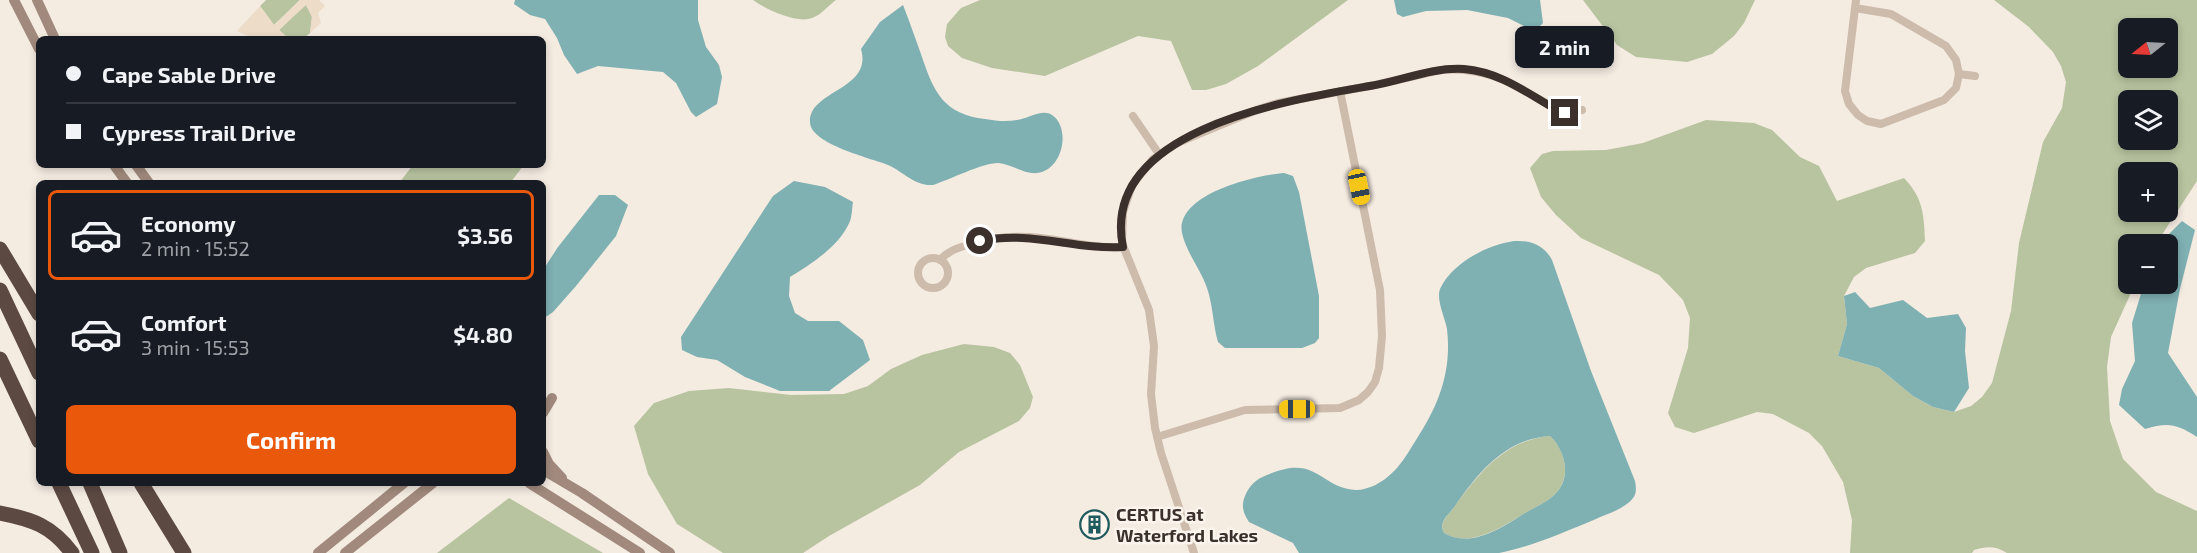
<!DOCTYPE html>
<html lang="en">
<head>
<meta charset="utf-8">
<style>
	body { margin:0; font-family:"Exo 2",sans-serif; background:#20242c; color:#f1f3f6; height:100vh; display:flex; flex-direction:column; font-size:22px; white-space:nowrap }
	* { box-sizing:border-box; margin:0 }
	p { font-size:20px; color:#9ea1a6 }
	.icon { flex:none; width:33px; height:33px; fill:none; stroke:currentColor; stroke-width:2; stroke-linecap:round; stroke-linejoin:round }
	.map { position:relative; flex:1; overflow:hidden }
	.drawer { position:absolute; left:36px; top:180px; width:510px; height:306px; display:flex; flex-direction:column; background:#171b24; border-radius:9px; box-shadow:0 3px 9px #0003 }
	.drawer>* { flex:none }
	.hud { position:absolute; left:36px; top:36px; width:510px; height:132px; border-radius:9px; box-shadow:0 3px 9px #0003; display:grid; align-content:center; height:132px; padding:0 30px; background:#171b24 }
	.needle { width:39px; rotate:252deg }
	.controls { position:absolute; left:2118px; top:18px; display:grid; gap:12px }
	.controls a { display:grid; place-items:center; width:60px; height:60px; border-radius:9px; background:#171b24; box-shadow:0 3px 9px #0003; font-size:30px }
	.end { position:absolute; width:27px; height:27px; margin:-14px; border:8px solid #3b302b; background:#fff; box-shadow:0 0 0 3px #fff }
	.from { border-radius:50% }
	.bubble { position:absolute; height:42px; border-radius:9px; background:#171b24; box-shadow:0 3px 9px #0003; font-size:20px; font-weight:700; line-height:42px; text-align:center }
	.car { position:absolute; width:18px; height:36px; margin:-18px -9px; border-radius:8px; box-shadow:0 0 4px 2px #0007; background:linear-gradient(#f5c518 24%,#345 0 40%,#f5c518 0 76%,#345 0 86%,#f5c518 0) }
	.hud b { display:flex; align-items:center; gap:21px; height:57px; font-size:22px }
	.hud b+b { border-top:2px solid #363941 }
	.hud i { width:15px; height:15px; background:#f1f3f6 }
	ul { padding:10px 0 0; list-style:none }
	li { display:flex; align-items:center; gap:18px; height:90px; margin:0 12px 9px; padding:0 18px; border:3px solid transparent; border-radius:9px }
	li div { flex:1 }
	li b { display:block; font-size:22px }
	li em { font-style:normal; font-weight:700 }
	li.selected { border-color:#ea580c }
	li>.icon { width:54px; height:54px; stroke-width:1.5 }
	.button { display:flex; gap:12px; margin-top:auto; padding:12px 30px }
	.button a { flex:1; height:69px; border-radius:9px; background:#ea580c; color:#fff; font-size:24px; font-weight:700; line-height:69px; text-align:center }
	.map>svg:first-child { display:block }
</style>
</head>
<body>
<div class="map">
<svg width="2197" height="553" viewBox="0 0 2197 553">
	<rect width="100%" height="100%" fill="#f4ebe1"/>
	<path fill="#b8c4a0" fill-rule="evenodd" d="M266,0H300L274,25L260,6Z
		M753,0H836C829,5 821,15 812,18C797,24 765,9 753,0Z
		M980,0H1348L1258,66L1226,84L1206,90H1192L1171,41L1138,36L1045,76L992,68L962,58L948,46L945,37L947,24L961,8Z
		M1583,0H1755L1744,23L1734,36L1712,54L1687,62L1636,57L1617,45Z
		M1994,0H2197V181L2156,244H2128V284H2135L2111,337L2107,367L2110,421L2123,459L2156,492L2197,511V553H2007C1996,546 1987,546 1974,550L1972,553H1850L1852,520L1843,482L1822,446L1809,433L1773,414L1757,412L1694,433L1675,427L1668,413L1688,348L1690,318L1683,300L1659,275L1581,238L1556,215L1541,197L1530,168L1542,154L1553,151L1606,150L1643,143L1706,120L1754,123L1772,130L1800,157L1819,166L1837,201L1904,178C1923,198 1924,214 1925,241L1915,253L1866,268L1854,277L1844,296L1847,324L1838,356L1879,368L1913,396L1933,407L1954,412L1971,406L1982,397L1992,383L2011,311L2019,243L2043,142L2062,108L2066,82L2061,66L2053,52L2029,27ZM2128,28H2168V68H2128ZM2128,100H2168V140H2128ZM2128,172H2168V212H2128Z
		M306,4L312,17L310,33L303,39H289L279,30Z
		M413,165H524L510,183H399Z
		M964,344L994,347L1010,353L1020,365L1033,397L1030,408L1019,421L959,452L920,485L829,536L803,553H723L677,524L648,474L634,426L654,403L689,391L729,388L791,395L844,394L868,386L891,369L922,355Z
		M1550,436C1565,450 1572,476 1556,493C1548,502 1535,507 1525,513C1503,526 1471,549 1444,533C1438,522 1449,515 1455,506C1480,472 1505,440 1550,436Z
		M509,498L603,553H437Z"/>
	<path fill="#ecdcc8" d="M300,0H319L325,6L318,13L321,23L310,33L312,17L306,5L279,30L289,39H249L250,37L237,31L260,6L274,25Z"/>
	<path fill="#7fb0b2" fill-rule="evenodd" d="M515,0H698V20L706,47L719,65L722,77L717,104L696,117L691,112L676,83L663,72L598,66L577,74L564,55L557,38L545,19L530,15L514,4Z
		M1394,0H1540L1543,23L1539,27L1530,29L1508,18L1467,10L1426,11L1403,17L1397,14Z
		M903,5C910,23 916,40 922,57C934,93 944,114 985,119C996,121 1007,122 1017,120C1027,119 1043,108 1052,115C1070,127 1064,165 1042,172C1027,177 1013,164 998,163C982,163 949,180 933,185C914,186 904,172 888,165C871,158 810,144 810,122C809,90 873,90 861,49L880,22Z
		M1284,173L1293,176L1299,192L1319,296V338L1315,343L1302,348H1225L1218,342C1213,325 1213,305 1207,288C1201,270 1186,252 1182,233C1175,194 1256,175 1284,173Z
		M794,181L825,187L853,202C852,208 852,216 850,221C840,246 811,264 790,277L789,296L795,313L808,321H839L863,340L870,360L829,391H780L745,377L717,360L697,357L682,350L681,337L773,196Z
		M599,195H615L628,205L616,236L576,286L553,312L543,319V270L558,247Z
		M2182,221L2195,230L2180,289L2168,353L2197,397V437C2177,424 2168,422 2145,429L2119,405L2122,389L2135,361L2132,323L2144,284H2168V244H2159Z
		M1514,241C1531,240 1544,245 1552,260L1591,371L1635,481C1636,487 1637,493 1633,498C1626,508 1607,514 1596,519C1564,532 1534,546 1499,553H1299L1293,543L1249,522C1243,513 1241,506 1245,496C1249,486 1256,479 1267,475C1317,453 1318,487 1356,490C1369,490 1383,482 1392,473C1402,464 1409,451 1416,440C1439,405 1452,371 1447,329C1445,317 1436,300 1440,289C1452,263 1487,245 1514,241ZM1550,436C1565,450 1572,477 1556,493C1548,502 1535,507 1525,513C1503,527 1471,549 1444,533C1438,521 1449,515 1455,506C1479,472 1505,439 1550,436Z
		M1855,292L1870,308L1903,300L1927,318L1958,314L1966,328L1965,351L1969,388L1954,412L1933,407L1913,396L1879,368L1838,356L1847,324L1844,296Z"/>
	<g fill="none" stroke-linecap="round" stroke-linejoin="round">
		<path stroke="#cdbbac" stroke-width="8" d="M1855,8L1891,14L1946,46L1956,60L1959,74L1956,88L1944,100L1881,124L1867,121L1858,115L1849,104L1845,91L1855,8L1856,0
			M1959,74L1975,76
			M1133,116L1159,154
			M918 273a15 15 0 1 1 30 0a15 15 0 1 1-30 0Z
			M940,260C948,251 957,248 968,245C991,237 1016,235 1041,238C1068,241 1094,249 1123,247
			M1157,437L1245,410L1340,408L1359,400L1368,392L1375,382L1379,368L1382,336L1380,290L1340,91
			M1194,553L1161,453L1155,428L1151,394L1154,346L1149,310L1122,243L1123,212L1132,185L1153,159L1177,143L1259,109L1278,103L1375,85L1441,70C1491,66 1518,87 1559,111L1566,113L1582,110"/>
		<path stroke="#a18a7d" stroke-width="10" d="M14,0L39,49
			M37,0L55,39
			M114,165L127,183
			M136,165L149,183
			M543,413L552,398
			M543,452L549,464L562,478
			M543,470L582,493L670,553
			M529,483L640,553
			M318,553L404,483
			M345,553L433,483"/>
		<path stroke="#5c4a42" stroke-width="15" d="M0,249L39,314
			M0,290L39,373
			M0,359L39,441
			M59,483L92,553
			M90,483L120,553
			M141,483L184,553
			M0,513C32,519 52,526 72,553"/>
	</g>
	<g fill="none" stroke-linecap="round" stroke-linejoin="round">
		<path stroke="#3b302b" stroke-width="8" d="M980,241C1032,230 1073,250 1123,247C1099,129 1290,100 1370,86C1401,81 1432,67 1464,69C1501,72 1528,94 1559,111L1565,113"/>
	</g>
	<defs>
		<symbol id="building-ring" viewBox="-11 -11 22 22"><circle r="9.5" fill="#fbf5ee" stroke="#1f5a5e" stroke-width="1.5"/><path d="M-4-6H4V6H1V3H-1V6H-4ZM-2.5-4.3h1.7v1.8h-1.7ZM.8-4.3h1.7v1.8H.8ZM-2.5-1h1.7V.8h-1.7ZM.8-1h1.7V.8H.8Z" fill="#1f5a5e"/></symbol>
	</defs>
	<g fill-rule="evenodd">
		<use href="#building-ring" x="1078" y="508" width="33" height="33"/>
	</g>
	<g text-anchor="middle" stroke-width="5" stroke-linejoin="round" paint-order="stroke">
		<g font-size="18" font-weight="bold" fill="#3b302b" stroke="#fbf5ee" text-anchor="start">
			<text x="1116" y="521">CERTUS at<tspan x="1116" dy="21">Waterford Lakes</tspan></text>
		</g>
	</g>
</svg>
<div class="controls">
<a><svg class="needle" viewBox="-14 -14 28 28"><path d="M0-13l5 13h-10z" fill="#e53935"/><path d="M0 13l5-13h-10z" fill="#9ea1a6"/></svg></a>
<a><svg class="icon" aria-label="layers" viewBox="0 0 24 24"><path d="M12 4l9 5-9 5-9-5zM3 14l9 5 9-5"/></svg></a>
<a>+</a>
<a>−</a>
</div>
<i class="end from" style="left:980px;top:241px"></i>
<i class="end" style="left:1565px;top:113px"></i>
<div class="bubble" style="left:1515px;top:26px;width:99px">2 min</div>
<i class="car" style="left:1359px;top:187px;rotate:168deg"></i>
<i class="car" style="left:1297px;top:409px;rotate:270deg"></i>
<div class="hud">
<b><i class="from"></i>Cape Sable Drive</b>
<b><i></i>Cypress Trail Drive</b>
</div>
<section class="drawer">
<ul>
<li class="selected"><svg class="icon" aria-label="car" viewBox="0 0 24 24"><path d="M5 17H2v-5l4-1 3-4h7l3 4 3 1v5h-3M9 17h6M6 11h13"/><circle cx="7" cy="17" r="2"/><circle cx="17" cy="17" r="2"/></svg><div><b>Economy</b><p>2 min · 15:52</p></div><em>$3.56</em></li>
<li><svg class="icon" aria-label="car" viewBox="0 0 24 24"><path d="M5 17H2v-5l4-1 3-4h7l3 4 3 1v5h-3M9 17h6M6 11h13"/><circle cx="7" cy="17" r="2"/><circle cx="17" cy="17" r="2"/></svg><div><b>Comfort</b><p>3 min · 15:53</p></div><em>$4.80</em></li>
</ul>
<div class="button"><a>Confirm</a></div>
</section>
</div>
</body>
</html>
